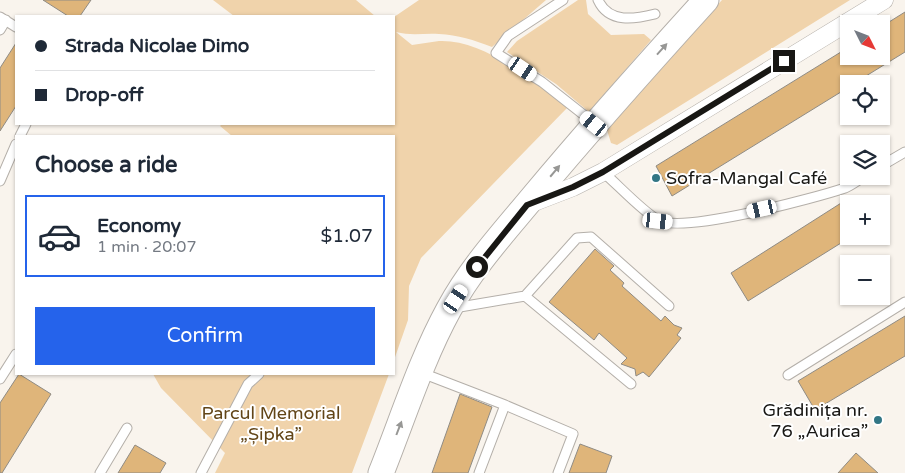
<!DOCTYPE html>
<html lang="en">
<head>
<meta charset="utf-8">
<style>
	body { margin:0; font-family:"Varela Round",sans-serif; background:#f6f6f7; color:#1f2937; height:100vh; display:flex; flex-direction:column; font-size:19px; white-space:nowrap }
	* { box-sizing:border-box; margin:0 }
	p { font-size:16px; color:#747a83 }
	.icon { flex:none; width:28px; height:28px; fill:none; stroke:currentColor; stroke-width:2; stroke-linecap:round; stroke-linejoin:round }
	.map { position:relative; flex:1; overflow:hidden }
	.details { position:absolute; left:15px; top:135px; width:380px; height:240px; display:flex; flex-direction:column; background:#fff; border-radius:0px; box-shadow:0 1px 4px #0004 }
	.details>* { flex:none }
	.hud { position:absolute; left:15px; top:15px; width:380px; height:110px; border-radius:0px; box-shadow:0 1px 4px #0004; display:grid; align-content:center; height:110px; padding:0 20px; background:#fff }
	.needle { width:32px; rotate:132deg }
	.tools { position:absolute; left:840px; top:15px; display:grid; gap:10px }
	.tools a { display:grid; place-items:center; width:50px; height:50px; border-radius:0px; background:#fff; box-shadow:0 1px 4px #0004; font-size:25px }
	.end { position:absolute; width:22px; height:22px; margin:-11px; border:6px solid #181714; background:#fff; box-shadow:0 0 0 2px #fff }
	.from { border-radius:50% }
	.car { position:absolute; width:15px; height:30px; margin:-15px -8px; border-radius:6px; box-shadow:0 0 4px 1px #0007; background:linear-gradient(#fff 24%,#345 0 40%,#fff 0 76%,#345 0 86%,#fff 0) }
	.hud b { display:flex; align-items:center; gap:18px; height:48px; font-size:19px }
	.hud b+b { border-top:1px solid #e0e1e3 }
	.hud i { width:12px; height:12px; background:#1f2937 }
	ul { padding:0; list-style:none }
	li { display:flex; align-items:center; gap:15px; height:82px; margin:0 10px 8px; padding:0 10px; border:2px solid transparent; border-radius:0px }
	li div { flex:1 }
	li b { display:block; font-size:19px }
	li em { font-style:normal; font-weight:600 }
	li.on { border-color:#2563eb }
	li>.icon { width:45px; height:45px; stroke-width:1.5 }
	h2 { padding:0 20px; font-size:22px; line-height:60px }
	.action { display:flex; gap:10px; margin-top:auto; padding:10px 20px }
	.action a { flex:1; height:58px; border-radius:0px; background:#2563eb; color:#fff; font-size:20px; font-weight:600; line-height:58px; text-align:center }
	.map>svg:first-child { display:block }
</style>
</head>
<body>
<div class="map">
<svg width="905" height="473" viewBox="0 0 905 473">
	<rect width="100%" height="100%" fill="#f9f4ed"/>
	<path fill="#f0d3ab" d="M213,0H356L375,16H234Z
		M419,0H546L492,47C474,40 458,35 439,34C424,33 411,36 396,32L412,45C421,44 430,42 439,41C484,39 534,81 567,108L421,258L409,286L408,320L394,360V136H232L220,126L222,124H394V17Z
		M578,0H586L588,14L611,35L644,34L651,40L589,112L556,84L507,52L517,41Z
		M722,0H850L617,145L611,143L607,130L608,126Z
		M153,374H389L352,473H215L225,453L161,388Z"/>
	<path fill="#dfb57a" stroke="#8f8b84" d="M43,0H91L80,16H68Z
		M905,12V52L853,84H849V87L672,196L656,166L849,47V56H881V27Z
		M16,43V106L0,131V68Z
		M849,198V238L748,301L731,273Z
		M595,249L614,266L610,270L624,283L622,286L661,321L665,316L674,325L682,328L677,335L681,338L649,377L643,372L636,376L635,369L621,364L627,358L599,333L594,340L549,302Z
		M905,316V356L815,410L798,381Z
		M19,374L51,394L2,473H0V403Z
		M460,394L492,407L468,473H432Z
		M580,444L612,456L606,473H569Z
		M135,445L166,463L160,473H118Z
		M856,453L878,473H838Z"/>
	<g fill="none" stroke-linecap="round" stroke-linejoin="round">
		<defs>
			<path id="lane" d="M563,0L508,36L496,53L542,82L594,123
				M598,0C609,24 635,19 655,14
				M0,17L16,27
				M0,30L6,20
				M20,136L26,124
				M881,166L905,152
				M603,172C617,184 643,212 658,220C682,234 815,198 845,188C852,185 858,180 865,176
				M0,181L16,144
				M525,296L577,238L591,237L669,306
				M454,308L525,296L631,384
				M422,373L505,405L573,434L558,473
				M788,375L905,302
				M0,379L16,354
				M100,473L127,428
				M201,473L248,384L259,374
				M479,473L505,405"/>
			<path id="street" d="M529,204L573,187L603,172L884,0"/>
			<path id="secondary" d="M381,473C403,418 421,360 449,309C471,268 504,232 533,197C589,130 647,65 706,0"/>
		</defs>
		<use href="#lane" stroke="#b4afa9" stroke-width="11"/>
		<use href="#street" stroke="#b4afa9" stroke-width="19"/>
		<use href="#secondary" stroke="#b4afa9" stroke-width="27"/>
		<use href="#lane" stroke="#fff" stroke-width="9"/>
		<use href="#street" stroke="#fff" stroke-width="18"/>
		<use href="#secondary" stroke="#fff" stroke-width="25"/>
	</g>
	<defs><path id="oneway-solid" d="M-6-.8H1V-3.2L6.5 0L1 3.2V.8H-6Z" transform="scale(1.25)"/></defs>
	<g fill="#979795">
		<use href="#oneway-solid" transform="translate(662 49) rotate(-48)"/>
		<use href="#oneway-solid" transform="translate(555 171) rotate(-50)"/>
		<use href="#oneway-solid" transform="translate(399 428) rotate(-69)"/>
	</g>
	<g fill="none" stroke-linecap="round" stroke-linejoin="round">
		<path stroke="#181714" stroke-width="6" d="M477,267L527,205L573,187L603,172L784,61"/>
	</g>
	<g fill="#327685" stroke="#fff" stroke-width="2">
		<circle cx="656" cy="178" r="5"/>
		<circle cx="878" cy="420" r="5"/>
	</g>
	<g text-anchor="middle" stroke-width="4" stroke-linejoin="round" paint-order="stroke">
		<g font-size="18" fill="#181714" stroke="#fff" text-anchor="start">
			<text x="666" y="184">Sofra-Mangal Café</text>
			<text x="868" y="416" text-anchor="end">Grădinița nr.<tspan x="868" dy="21">76 „Aurica”</tspan></text>
		</g>
		<g font-size="18" fill="#624517" stroke="#fff">
			<text x="271" y="419">Parcul Memorial<tspan x="271" dy="21">„Șipka”</tspan></text>
		</g>
	</g>
</svg>
<div class="tools">
<a><svg class="needle" viewBox="-14 -14 28 28"><path d="M0-13l5 13h-10z" fill="#e53935"/><path d="M0 13l5-13h-10z" fill="#747a83"/></svg></a>
<a><svg class="icon" aria-label="locate" viewBox="0 0 24 24"><circle cx="12" cy="12" r="6"/><path d="M12 2v4M12 18v4M2 12h4M18 12h4"/></svg></a>
<a><svg class="icon" aria-label="layers" viewBox="0 0 24 24"><path d="M12 4l9 5-9 5-9-5zM3 14l9 5 9-5"/></svg></a>
<a>+</a>
<a>−</a>
</div>
<i class="end from" style="left:477px;top:267px"></i>
<i class="end" style="left:784px;top:61px"></i>
<i class="car" style="left:523px;top:69px;rotate:124deg"></i>
<i class="car" style="left:594px;top:124px;rotate:309deg"></i>
<i class="car" style="left:762px;top:209px;rotate:257deg"></i>
<i class="car" style="left:658px;top:221px;rotate:96deg"></i>
<i class="car" style="left:456px;top:299px;rotate:33deg"></i>
<div class="hud">
<b><i class="from"></i>Strada Nicolae Dimo</b>
<b><i></i>Drop-off</b>
</div>
<section class="details">
<h2>Choose a ride</h2>
<ul>
<li class="on"><svg class="icon" aria-label="car" viewBox="0 0 24 24"><path d="M5 17H2v-5l4-1 3-4h7l3 4 3 1v5h-3M9 17h6M6 11h13"/><circle cx="7" cy="17" r="2"/><circle cx="17" cy="17" r="2"/></svg><div><b>Economy</b><p>1 min · 20:07</p></div><em>$1.07</em></li>
</ul>
<div class="action"><a>Confirm</a></div>
</section>
</div>
</body>
</html>
